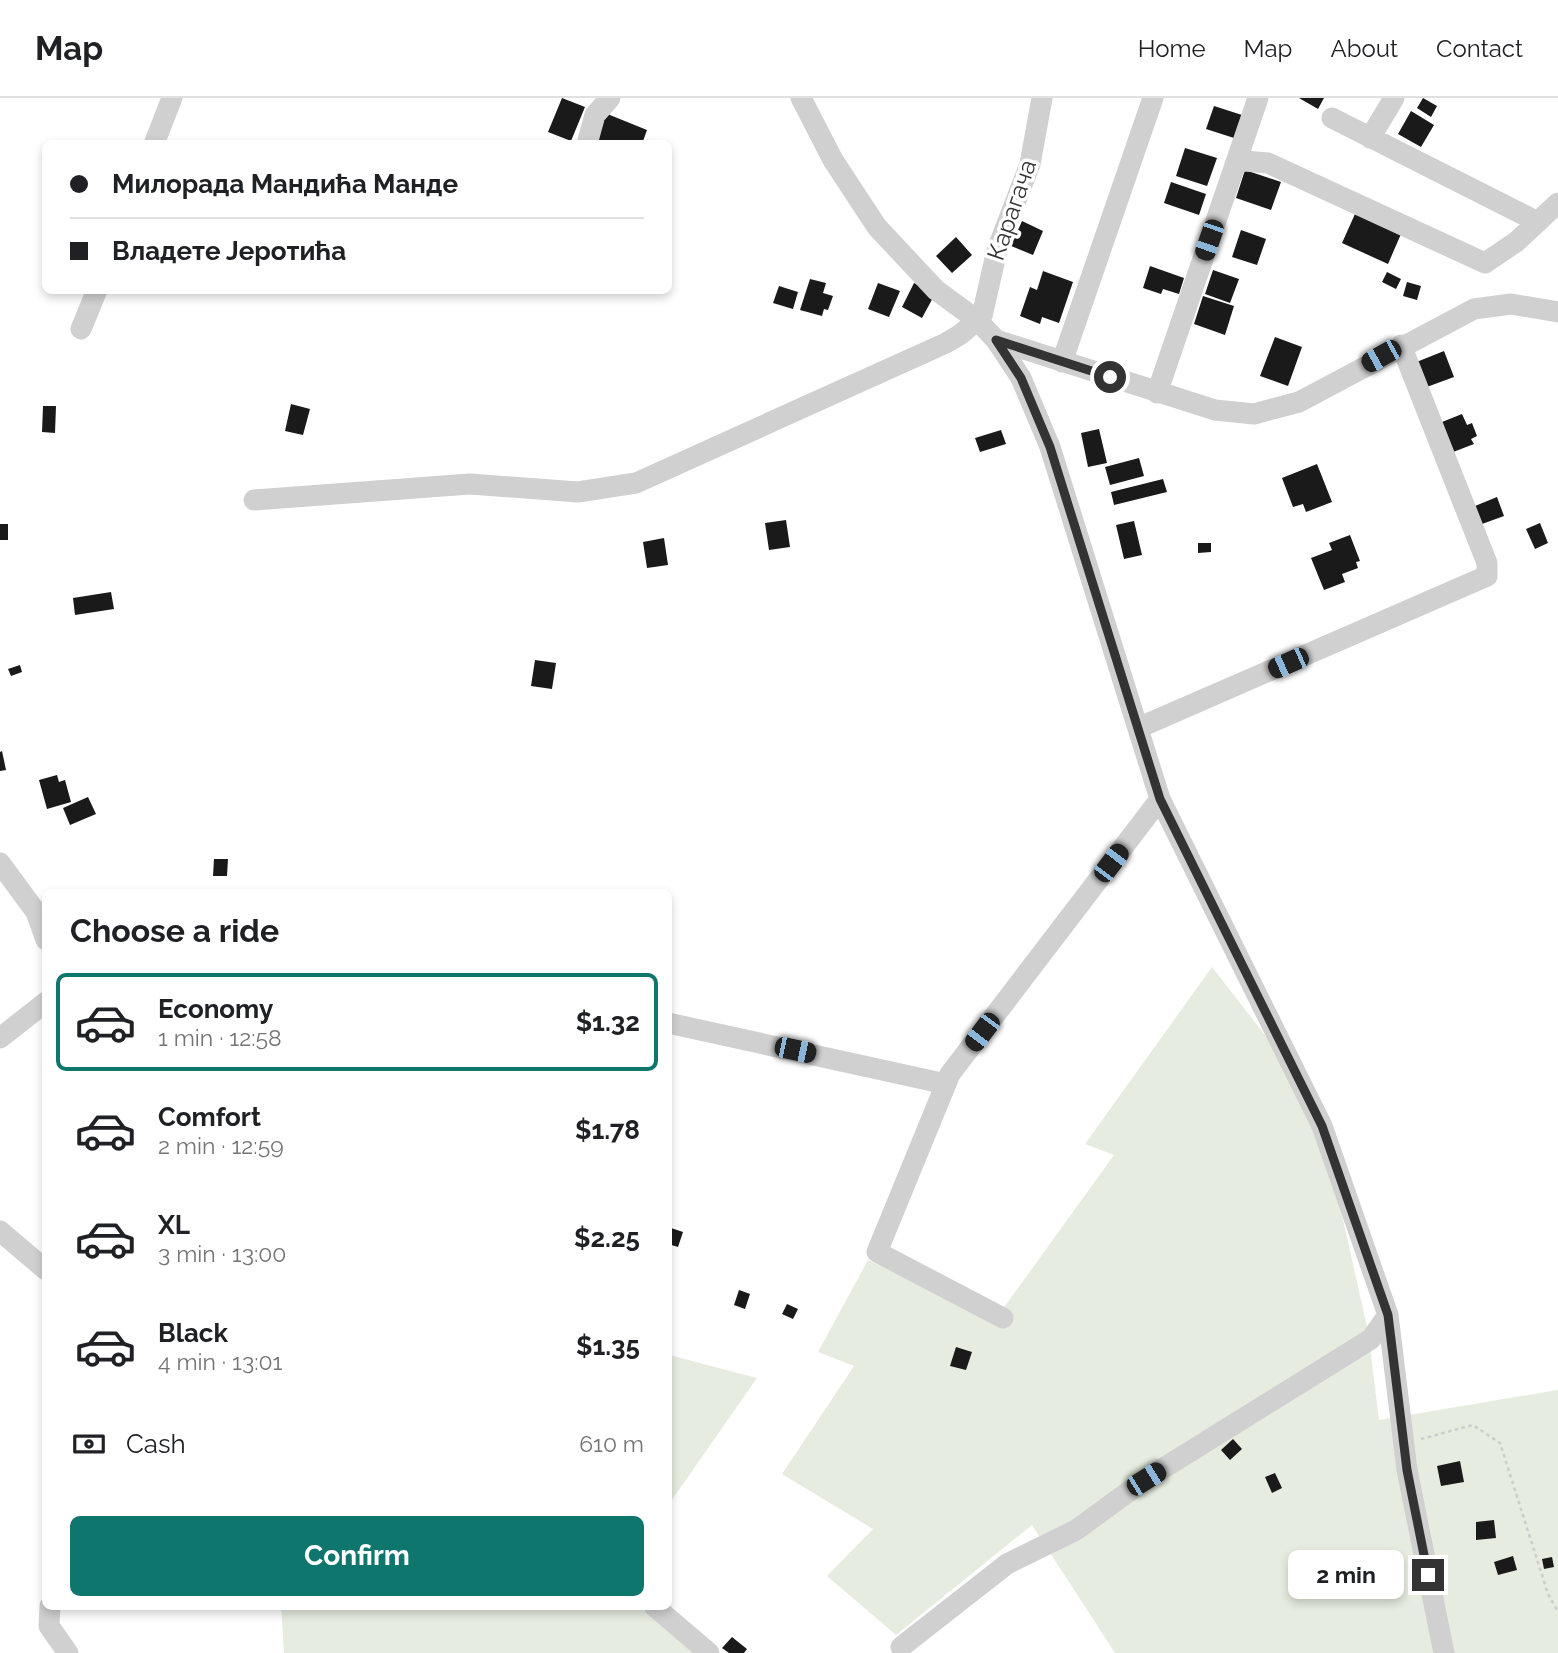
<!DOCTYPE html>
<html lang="en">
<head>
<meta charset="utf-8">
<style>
	body { margin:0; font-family:Raleway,sans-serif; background:#f2f2f2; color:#202124; height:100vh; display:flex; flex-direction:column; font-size:26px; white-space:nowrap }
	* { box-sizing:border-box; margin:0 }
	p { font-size:23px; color:#757577 }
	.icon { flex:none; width:38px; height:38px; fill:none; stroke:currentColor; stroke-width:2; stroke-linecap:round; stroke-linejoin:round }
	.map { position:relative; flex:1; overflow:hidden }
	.side { position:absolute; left:42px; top:791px; width:630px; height:721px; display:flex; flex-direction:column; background:#fff; border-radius:10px; box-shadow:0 4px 10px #0003 }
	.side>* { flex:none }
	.hud { position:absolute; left:42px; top:42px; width:630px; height:154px; border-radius:10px; box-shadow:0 4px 10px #0003; display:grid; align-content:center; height:154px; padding:0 28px; background:#fff }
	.end { position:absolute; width:32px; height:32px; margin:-16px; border:9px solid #333; background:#fff; box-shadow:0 0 0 4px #fff }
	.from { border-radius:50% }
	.bubble { position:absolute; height:49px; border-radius:10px; background:#fff; box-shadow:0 4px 10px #0003; font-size:23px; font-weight:700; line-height:49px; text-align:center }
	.car { position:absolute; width:21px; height:42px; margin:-21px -10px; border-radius:9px; box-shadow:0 0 5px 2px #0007; background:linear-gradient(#222 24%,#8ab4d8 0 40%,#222 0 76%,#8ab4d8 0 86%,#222 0) }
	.hud b { display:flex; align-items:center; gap:24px; height:66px; font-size:26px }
	.hud b+b { border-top:2px solid #e0e0e0 }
	.hud i { width:18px; height:18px; background:#202124 }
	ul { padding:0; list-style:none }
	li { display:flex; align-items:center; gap:21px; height:98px; margin:0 14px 10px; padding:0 14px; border:4px solid transparent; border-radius:10px }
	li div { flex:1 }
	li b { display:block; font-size:26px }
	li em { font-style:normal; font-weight:700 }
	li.current { border-color:#0f766e }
	li>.icon { width:63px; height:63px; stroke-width:1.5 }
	h2 { padding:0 28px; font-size:32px; line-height:84px }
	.pay { display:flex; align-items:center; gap:18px; height:77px; padding:0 28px; font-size:26px }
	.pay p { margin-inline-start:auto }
	.action { display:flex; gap:14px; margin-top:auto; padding:14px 28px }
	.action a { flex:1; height:80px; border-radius:10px; background:#0f766e; color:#fff; font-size:28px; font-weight:700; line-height:80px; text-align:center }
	header { display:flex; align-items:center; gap:42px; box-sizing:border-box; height:98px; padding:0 35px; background:#fff; border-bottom:2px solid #e0e0e0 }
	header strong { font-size:33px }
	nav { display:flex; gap:38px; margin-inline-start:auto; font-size:24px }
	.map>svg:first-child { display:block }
</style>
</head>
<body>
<header>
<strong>Map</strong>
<nav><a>Home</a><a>Map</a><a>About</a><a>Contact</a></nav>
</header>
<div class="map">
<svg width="1558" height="1555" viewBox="0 0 1558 1555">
	<rect width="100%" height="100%" fill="#fff"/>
	<path fill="#e6ecdf" d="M1212,869L1292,972L1339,1104L1368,1233L1379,1322L1558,1292V1555H1115L1032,1427L896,1537L827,1478L873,1431L782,1376L854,1268L818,1254L868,1162L995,1222L1114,1057L1085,1046Z
		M669,1257L757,1280L669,1406L668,1257Z
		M281,1509H639L699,1555H284Z"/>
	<path fill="#1a1a1a" d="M562,0L585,9L571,43L548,34Z
		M1299,0H1324L1318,11Z
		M1423,0L1437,8L1431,19L1417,10Z
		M1214,8L1242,17L1234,40L1206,31Z
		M1411,13L1434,27L1421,49L1398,36Z
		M605,15L647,32L642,46H592Z
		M1185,50L1217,60L1207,88L1176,78Z
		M1245,72L1281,84L1271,112L1236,100Z
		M1171,84L1206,96L1199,117L1164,105Z
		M1355,116L1401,136L1388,166L1342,145Z
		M1022,123L1043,133L1033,157L1011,148Z
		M1241,132L1266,141L1257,167L1232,159Z
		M956,139L972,157L952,175L936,158Z
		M1150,168L1184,180L1179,196L1163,191L1161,196L1143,190Z
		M1213,172L1239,181L1230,205L1205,196Z
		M1043,173L1073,184L1059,225L1042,219L1040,226L1020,218L1030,189L1037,192Z
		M1387,174L1401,181L1396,191L1382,184Z
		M810,181L826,185L823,195L833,198L828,212L824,211L822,218L800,212Z
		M1407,184L1421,188L1417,202L1403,198Z
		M878,185L900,193L889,219L868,211Z
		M914,185L935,196L922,220L902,209Z
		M779,188L798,194L793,211L773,205Z
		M1203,198L1234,208L1225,237L1194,226Z
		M1275,239L1302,249L1288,288L1260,278Z
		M1444,253L1454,279L1424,290L1414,265Z
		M291,306L310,311L303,337L285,333Z
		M43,308H56L55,335L42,334Z
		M1462,316L1467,327L1472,325L1477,338L1471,341L1474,346L1448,356L1442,324Z
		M1099,331L1107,365L1088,369L1081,335Z
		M1001,332L1006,346L980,354L975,340Z
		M1139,360L1144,378L1110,387L1105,369Z
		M1317,366L1332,404L1306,414L1303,406L1293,409L1282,380Z
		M1163,381L1167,394L1114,407L1111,394Z
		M1497,399L1504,418L1482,426L1475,408Z
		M786,422L790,449L769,452L765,425Z
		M1134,423L1142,457L1124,461L1116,427Z
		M1540,425L1548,445L1535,451L1526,431Z
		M0,426H8V442H0Z
		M1350,437L1360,463L1356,464L1358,470L1342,476L1345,484L1324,492L1311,460L1332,452L1329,445Z
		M664,440L668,467L647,470L643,444Z
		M1198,445H1211V454L1198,455Z
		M111,494L114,511L75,517L73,500Z
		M535,562L556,565L552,591L531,588Z
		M20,567L22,574L11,578L8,571Z
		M2,653L6,672L0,673V654Z
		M57,677L59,684L65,682L71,704L47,711L39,682Z
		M88,699L96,716L70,727L63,710Z
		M214,761H228L227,778H213Z
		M668,1129L683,1134L678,1149L668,1146Z
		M739,1192L750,1196L745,1211L734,1207Z
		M787,1206L798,1211L793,1221L782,1216Z
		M956,1249L972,1254L966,1272L950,1268Z
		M1233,1341L1242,1351L1230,1362L1221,1352Z
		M1460,1363L1464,1384L1441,1388L1437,1368Z
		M1275,1375L1282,1390L1272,1395L1265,1379Z
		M1494,1422L1496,1440L1476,1442V1424Z
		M1513,1458L1517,1472L1498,1477L1494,1464Z
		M1552,1459L1554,1469L1544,1471L1542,1461Z
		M732,1539L747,1551L744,1555H729L722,1550Z"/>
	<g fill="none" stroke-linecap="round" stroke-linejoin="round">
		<path stroke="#cdcdcd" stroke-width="2.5" stroke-dasharray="3.5 3.5" stroke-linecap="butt" d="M1421,1341L1473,1327L1500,1345L1548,1496L1558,1514"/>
		<path stroke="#d0d0d0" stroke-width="21" d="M801,0L833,62L877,129L936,192L977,222L996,242L1021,280L1050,349L1160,701L1322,1028L1388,1217L1407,1372L1444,1555
			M1332,20L1538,124
			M1370,40L1394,0
			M154,46L172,0
			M587,46L595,17L610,0
			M1235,66L1245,63L1268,65L1485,165L1516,144L1558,105
			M81,231L97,192
			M996,242L1215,312L1254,316L1299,304L1474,211L1511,206L1558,214
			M1062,264L1153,0
			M1157,295L1258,0
			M254,402L470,386L578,394L636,385L946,245L961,236L982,218L997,152L1030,66L1042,0
			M1138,630L1487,478V465L1401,247
			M0,765L36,814L46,842
			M668,925L946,986
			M0,940L46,904
			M0,1133L46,1172
			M1003,1220L877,1154L950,976L1160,701
			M50,1508L49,1528L68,1555
			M654,1508L709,1555
			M901,1549L1007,1466L1076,1432L1146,1381L1371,1241L1388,1217"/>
	</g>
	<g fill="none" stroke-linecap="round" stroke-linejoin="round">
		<path stroke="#333" stroke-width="9" d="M1110,279L996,242L1021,280L1050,349L1160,701L1322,1028L1388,1217L1407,1372L1428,1477"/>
	</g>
	<g text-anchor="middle" stroke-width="7" stroke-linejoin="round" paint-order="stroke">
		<g font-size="24" fill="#333" stroke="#fff">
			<text transform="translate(1012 112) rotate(-71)" y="8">Карагача</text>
		</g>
	</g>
</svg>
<i class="end from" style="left:1110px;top:279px"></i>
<i class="end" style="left:1428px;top:1477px"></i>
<div class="bubble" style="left:1288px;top:1452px;width:116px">2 min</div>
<i class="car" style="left:1209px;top:142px;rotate:199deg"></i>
<i class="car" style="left:1381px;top:258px;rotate:241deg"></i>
<i class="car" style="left:1288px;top:565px;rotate:246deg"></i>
<i class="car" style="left:1111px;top:765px;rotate:37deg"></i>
<i class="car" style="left:982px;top:934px;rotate:217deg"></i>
<i class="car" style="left:795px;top:952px;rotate:102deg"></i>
<i class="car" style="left:1146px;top:1381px;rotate:58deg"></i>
<div class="hud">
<b><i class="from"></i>Милорада Мандића Манде</b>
<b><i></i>Владете Јеротића</b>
</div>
<section class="side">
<h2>Choose a ride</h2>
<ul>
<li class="current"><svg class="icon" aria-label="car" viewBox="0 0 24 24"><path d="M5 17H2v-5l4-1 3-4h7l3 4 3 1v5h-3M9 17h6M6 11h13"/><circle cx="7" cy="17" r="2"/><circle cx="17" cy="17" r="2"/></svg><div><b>Economy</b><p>1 min · 12:58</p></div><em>$1.32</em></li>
<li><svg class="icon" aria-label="car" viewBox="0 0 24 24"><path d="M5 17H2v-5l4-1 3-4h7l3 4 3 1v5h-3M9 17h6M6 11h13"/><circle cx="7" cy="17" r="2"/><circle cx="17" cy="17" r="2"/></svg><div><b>Comfort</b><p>2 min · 12:59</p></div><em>$1.78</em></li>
<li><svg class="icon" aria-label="car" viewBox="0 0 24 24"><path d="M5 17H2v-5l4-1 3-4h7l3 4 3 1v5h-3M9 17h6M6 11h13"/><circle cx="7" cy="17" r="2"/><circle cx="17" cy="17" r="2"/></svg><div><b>XL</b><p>3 min · 13:00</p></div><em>$2.25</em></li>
<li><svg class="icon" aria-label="car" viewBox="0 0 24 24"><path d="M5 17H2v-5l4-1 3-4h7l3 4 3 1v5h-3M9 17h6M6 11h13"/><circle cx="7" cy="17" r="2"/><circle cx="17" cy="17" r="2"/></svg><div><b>Black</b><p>4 min · 13:01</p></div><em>$1.35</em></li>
</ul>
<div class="pay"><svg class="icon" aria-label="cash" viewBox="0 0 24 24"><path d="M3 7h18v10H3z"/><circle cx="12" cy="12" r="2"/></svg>Cash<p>610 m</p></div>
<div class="action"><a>Confirm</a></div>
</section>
</div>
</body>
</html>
